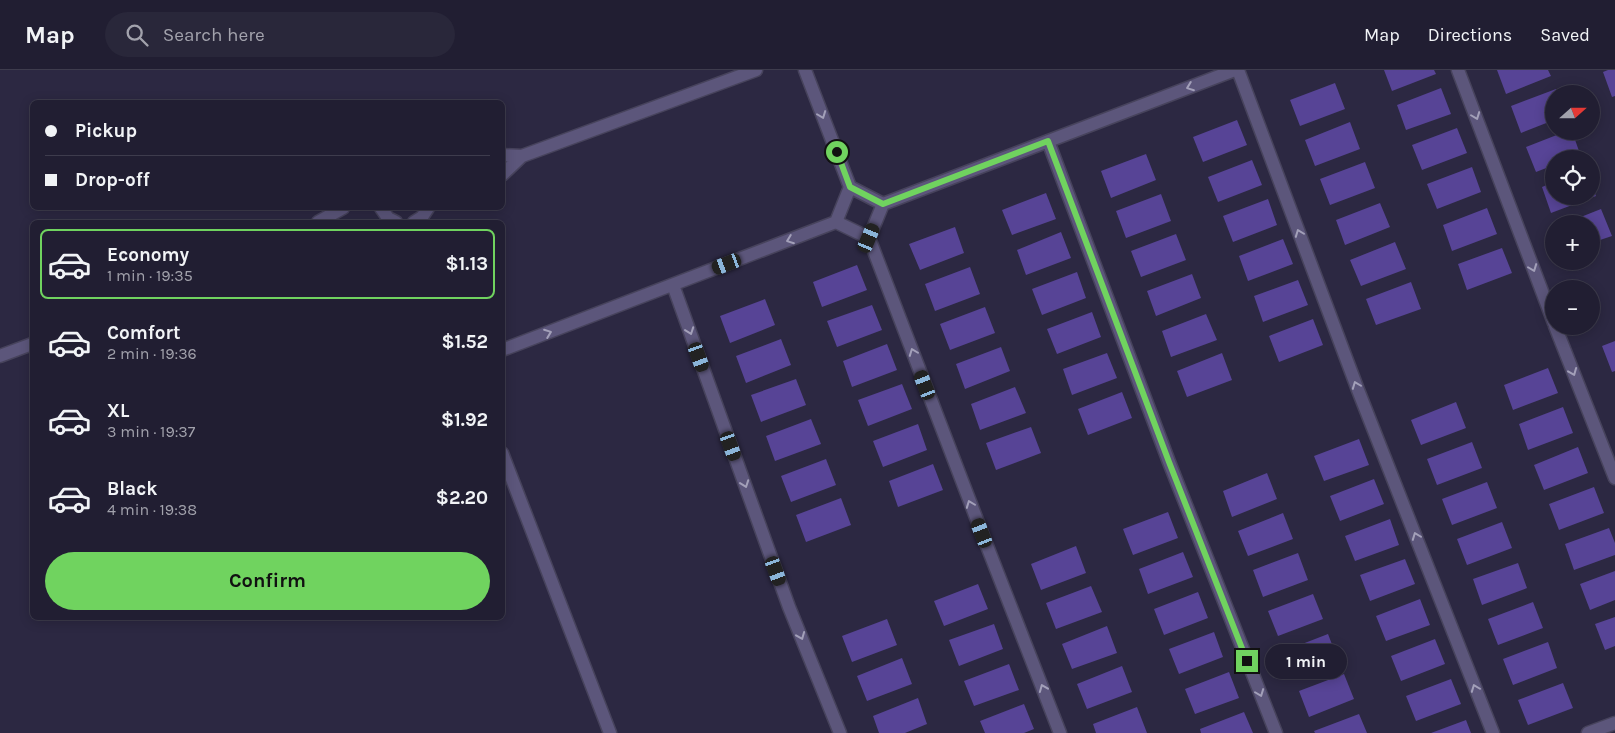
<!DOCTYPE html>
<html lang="en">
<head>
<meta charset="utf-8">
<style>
	body { margin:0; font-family:Karla,sans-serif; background:#29273a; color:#f1f3f6; height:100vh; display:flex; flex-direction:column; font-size:19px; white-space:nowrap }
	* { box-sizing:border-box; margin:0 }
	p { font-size:16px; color:#a2a2ac }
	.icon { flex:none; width:28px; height:28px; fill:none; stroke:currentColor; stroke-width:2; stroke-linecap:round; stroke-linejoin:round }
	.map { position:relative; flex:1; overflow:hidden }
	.sheet { position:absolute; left:30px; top:150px; width:475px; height:400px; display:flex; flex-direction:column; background:#211e32; border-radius:8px; box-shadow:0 2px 12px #0003,0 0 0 1px #3e3c4d }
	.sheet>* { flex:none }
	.top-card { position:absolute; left:30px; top:30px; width:475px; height:110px; border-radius:8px; box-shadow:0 2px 12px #0003,0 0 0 1px #3e3c4d; display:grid; align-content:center; height:110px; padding:0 15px; background:#211e32 }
	.needle { width:32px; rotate:69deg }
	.tools { position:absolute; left:1545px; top:15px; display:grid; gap:10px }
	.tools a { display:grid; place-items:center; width:55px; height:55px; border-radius:50%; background:#211e32; box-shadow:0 2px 12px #0003,0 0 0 1px #3e3c4d; font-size:25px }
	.end { position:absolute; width:22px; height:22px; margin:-11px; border:6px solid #70d35f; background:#111; box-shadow:0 0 0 2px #111 }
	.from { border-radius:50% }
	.bubble { position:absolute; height:35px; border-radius:18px; background:#211e32; box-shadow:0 2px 12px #0003,0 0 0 1px #3e3c4d; font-size:16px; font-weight:700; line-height:35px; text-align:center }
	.car { position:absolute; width:15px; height:30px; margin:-15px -8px; border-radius:6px; box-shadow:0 0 4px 1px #0007; background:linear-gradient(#222 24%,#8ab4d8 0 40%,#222 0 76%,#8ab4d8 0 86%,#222 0) }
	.top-card b { display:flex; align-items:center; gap:18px; height:48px; font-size:19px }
	.top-card b+b { border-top:1px solid #3e3c4d }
	.top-card i { width:12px; height:12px; background:#f1f3f6 }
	ul { padding:9px 0 0; list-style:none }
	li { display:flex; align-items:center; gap:15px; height:70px; margin:0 10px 8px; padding:0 5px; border:2px solid transparent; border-radius:8px }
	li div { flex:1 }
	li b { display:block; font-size:19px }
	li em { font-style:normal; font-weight:700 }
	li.current { border-color:#70d35f }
	li>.icon { width:45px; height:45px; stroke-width:1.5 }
	.cta { display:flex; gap:10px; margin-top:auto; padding:10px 15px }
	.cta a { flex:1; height:58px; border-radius:30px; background:#70d35f; color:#111; font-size:20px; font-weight:700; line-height:58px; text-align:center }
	header { display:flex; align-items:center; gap:30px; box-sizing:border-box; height:70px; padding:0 25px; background:#211e32; border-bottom:1px solid #3e3c4d }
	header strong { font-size:24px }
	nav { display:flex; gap:28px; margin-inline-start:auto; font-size:18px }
	.search { width:350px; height:45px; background:#29273a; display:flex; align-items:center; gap:12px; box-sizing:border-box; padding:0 18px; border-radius:28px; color:#a2a2ac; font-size:19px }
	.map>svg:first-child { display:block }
</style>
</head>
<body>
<header>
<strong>Map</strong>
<div class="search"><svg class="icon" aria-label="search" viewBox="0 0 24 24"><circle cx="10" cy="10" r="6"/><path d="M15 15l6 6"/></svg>Search here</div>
<nav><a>Map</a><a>Directions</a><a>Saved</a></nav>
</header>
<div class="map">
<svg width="1615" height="663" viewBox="0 0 1615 663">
	<rect width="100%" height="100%" fill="#2c2842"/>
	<path fill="#574496" d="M1384,0H1434L1436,4L1392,21Z
		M1497,0H1548L1551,6L1506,24Z
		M1608,0H1615V26L1612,27L1603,2Z
		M1335,13L1345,39L1300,56L1290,30Z
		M1441,18L1451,44L1406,60L1397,35Z
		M1556,19L1558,24H1554V50L1521,63L1511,36Z
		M1237,50L1247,75L1203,92L1193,67Z
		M1350,52L1360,79L1315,96L1305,70Z
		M1457,58L1467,83L1422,100L1412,75Z
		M1567,61H1572L1580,84L1568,89H1554V95L1536,102L1526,77Z
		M1146,84L1156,110L1111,128L1101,101Z
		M1252,90L1262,115L1218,132L1208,107Z
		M1365,92L1375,118L1330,135L1320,109Z
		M1472,97L1481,122L1437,139L1427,114Z
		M1554,112V126H1591V113L1596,126L1551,143L1542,117Z
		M1046,123L1056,149L1012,165L1002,140Z
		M1161,124L1171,151L1126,168L1116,141Z
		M1268,129L1277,155L1233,172L1223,146Z
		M1380,133L1390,157L1345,175L1336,150Z
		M1487,138L1497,164L1452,181L1443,155Z
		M1601,139L1612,166L1591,173V154H1563Z
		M955,157L964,183L920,200L909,174Z
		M1061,162L1071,188L1026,205L1017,180Z
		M1176,164L1186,190L1141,207L1131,181Z
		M1283,169L1293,194L1248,211L1239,186Z
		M1395,172L1406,199L1361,216L1350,190Z
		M1502,178L1512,203L1467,220L1458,194Z
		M857,195L867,220L822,237L813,212Z
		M970,197L980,224L935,241L925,214Z
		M1077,202L1086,228L1042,245L1032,219Z
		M1192,204L1201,228L1156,246L1147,221Z
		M1298,210L1308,235L1263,252L1254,226Z
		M1411,212L1421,239L1376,255L1366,229Z
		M765,229L775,255L730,273L720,246Z
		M872,235L882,260L837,277L827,251Z
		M985,237L995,263L950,280L940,254Z
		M1092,242L1101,267L1057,284L1047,259Z
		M1206,244L1217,270L1171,287L1162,261Z
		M1313,249L1323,275L1279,292L1269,266Z
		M781,269L791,295L746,313L736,286Z
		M1615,271V301L1612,302L1602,276Z
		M887,274L897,300L852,317L843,291Z
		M1001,277L1010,301L965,319L956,294Z
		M1107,283L1117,308L1072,325L1063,299Z
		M1222,283L1232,310L1187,327L1177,301Z
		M1548,298L1558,323L1513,340L1504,315Z
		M796,309L806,335L761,352L751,325Z
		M902,314L912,339L868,356L858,330Z
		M1015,317L1026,343L980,360L971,334Z
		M1122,322L1132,348L1088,365L1078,339Z
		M1456,332L1466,358L1421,375L1411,350Z
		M1563,337L1573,363L1528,380L1519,354Z
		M811,349L821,374L775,391L766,366Z
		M918,354L927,380L883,397L873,371Z
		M1031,357L1041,383L996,400L986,373Z
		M1359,369L1369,395L1324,411L1314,386Z
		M1472,372L1482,398L1437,415L1427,389Z
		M1578,377L1588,403L1544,420L1534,395Z
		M826,389L836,415L791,432L781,406Z
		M933,394L943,420L898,437L889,411Z
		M1267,403L1277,429L1232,447L1223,421Z
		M1374,409L1384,434L1340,451L1330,426Z
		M1487,412L1497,438L1452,455L1442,429Z
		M1594,417L1604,443L1559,460L1549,434Z
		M841,428L851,455L806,472L796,445Z
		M1168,442L1178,468L1133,485L1123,459Z
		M1283,443L1293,469L1248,486L1238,461Z
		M1390,449L1399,475L1355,491L1345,466Z
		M1502,452L1512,478L1467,495L1457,469Z
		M1609,458L1615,473V485L1574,500L1565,474Z
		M1076,476L1086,503L1041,520L1031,494Z
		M1183,482L1193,507L1148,524L1139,499Z
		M1298,483L1308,510L1263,527L1253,500Z
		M1405,489L1415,514L1370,531L1360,505Z
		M1518,493L1527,518L1482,535L1473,509Z
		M1615,501V530L1590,540L1580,514Z
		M978,514L988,539L944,556L934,531Z
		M1091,516L1102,542L1056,559L1046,533Z
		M1198,522L1208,548L1164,565L1154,539Z
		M1313,524L1323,549L1278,566L1268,541Z
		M1420,529L1430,555L1386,571L1376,546Z
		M1533,532L1543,558L1498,575L1488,549Z
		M1615,547V576L1605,580L1595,554Z
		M887,549L897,575L852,592L842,566Z
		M994,554L1003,579L959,596L949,570Z
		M1107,556L1117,583L1072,599L1062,574Z
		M1214,562L1223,587L1179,604L1169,579Z
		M1328,564L1338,590L1294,606L1284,581Z
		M1435,569L1445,594L1401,611L1391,586Z
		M1548,572L1557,598L1513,615L1503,589Z
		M902,588L912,614L867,631L857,606Z
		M1009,594L1019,620L974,636L964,611Z
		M1122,596L1132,622L1087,639L1077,614Z
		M1229,602L1239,628L1195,644L1185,619Z
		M1344,604L1354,629L1309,647L1299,621Z
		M1451,609L1461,634L1416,651L1406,626Z
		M1563,613L1573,638L1528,655L1518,630Z
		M918,628L927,654L905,663H879L873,646Z
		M1024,634L1034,659L1024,663H985L980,651Z
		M1137,637L1147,663H1096L1093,654Z
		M1244,642L1253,663H1201L1200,659Z
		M1359,644L1367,663H1315L1314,661Z
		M1466,650L1471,663H1431Z"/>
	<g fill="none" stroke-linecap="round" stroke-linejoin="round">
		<defs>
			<path id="minor" d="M805,0L850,117L883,134
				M1238,0L1358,320L1493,663
				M1458,0L1554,253
				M1048,71L1169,392L1276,663
				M502,85L522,86
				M502,105L522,86L756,0
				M381,138L388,148L396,152
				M318,152L343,138
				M414,152L422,147L428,138
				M836,152L869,168
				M673,215L789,537L840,663
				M1555,256L1615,408
				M502,280L836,152L850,117
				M0,286L32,274
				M502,383L610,663
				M1060,663L982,463L869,168L883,134L1235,0
				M1588,663L1615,653"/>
		</defs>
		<use href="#minor" stroke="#47435c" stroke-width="15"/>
		<use href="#minor" stroke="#5c567b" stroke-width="12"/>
	</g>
	<defs><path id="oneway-chevron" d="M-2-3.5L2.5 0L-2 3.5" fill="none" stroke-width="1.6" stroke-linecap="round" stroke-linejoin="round" transform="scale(1.25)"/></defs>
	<g stroke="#a3a0b9">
		<use href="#oneway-chevron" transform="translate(1190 17) rotate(159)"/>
		<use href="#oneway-chevron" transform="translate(822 45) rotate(69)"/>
		<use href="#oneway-chevron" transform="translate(1476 46) rotate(69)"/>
		<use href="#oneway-chevron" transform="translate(1299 163) rotate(-111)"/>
		<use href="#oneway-chevron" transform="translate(790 170) rotate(159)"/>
		<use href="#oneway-chevron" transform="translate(1533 198) rotate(69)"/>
		<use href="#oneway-chevron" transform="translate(690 261) rotate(70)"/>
		<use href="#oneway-chevron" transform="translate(548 263) rotate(-21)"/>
		<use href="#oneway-chevron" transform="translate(913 282) rotate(-111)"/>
		<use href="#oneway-chevron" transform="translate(1573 302) rotate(68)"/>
		<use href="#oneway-chevron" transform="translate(1356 315) rotate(-111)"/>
		<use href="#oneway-chevron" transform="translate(745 414) rotate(70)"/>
		<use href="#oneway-chevron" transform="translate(970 434) rotate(-111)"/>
		<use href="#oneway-chevron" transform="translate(1416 466) rotate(-111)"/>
		<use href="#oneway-chevron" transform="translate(801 566) rotate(68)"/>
		<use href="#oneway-chevron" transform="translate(1043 618) rotate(-112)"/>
		<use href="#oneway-chevron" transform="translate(1475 618) rotate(-111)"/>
		<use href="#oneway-chevron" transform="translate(1260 623) rotate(69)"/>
	</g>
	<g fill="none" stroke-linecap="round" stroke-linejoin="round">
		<path stroke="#70d35f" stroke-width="6" d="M837,82L850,117L883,134L1048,71L1169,392L1247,591"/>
	</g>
</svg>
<div class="tools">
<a><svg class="needle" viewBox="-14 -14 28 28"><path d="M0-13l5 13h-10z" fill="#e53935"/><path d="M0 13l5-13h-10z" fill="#a2a2ac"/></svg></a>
<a><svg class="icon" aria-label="locate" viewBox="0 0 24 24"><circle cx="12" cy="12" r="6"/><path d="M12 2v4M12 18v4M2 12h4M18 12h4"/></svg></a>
<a>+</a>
<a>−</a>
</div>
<i class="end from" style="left:837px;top:82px"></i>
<i class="end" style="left:1247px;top:591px"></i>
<div class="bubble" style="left:1265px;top:574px;width:82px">1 min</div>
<i class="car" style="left:869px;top:168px;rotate:23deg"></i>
<i class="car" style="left:727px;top:194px;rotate:249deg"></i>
<i class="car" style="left:699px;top:287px;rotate:160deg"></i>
<i class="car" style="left:925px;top:315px;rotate:339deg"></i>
<i class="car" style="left:731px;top:376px;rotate:160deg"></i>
<i class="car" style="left:982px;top:463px;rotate:339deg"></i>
<i class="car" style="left:776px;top:501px;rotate:160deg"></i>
<div class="top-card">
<b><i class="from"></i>Pickup</b>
<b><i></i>Drop-off</b>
</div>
<section class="sheet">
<ul>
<li class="current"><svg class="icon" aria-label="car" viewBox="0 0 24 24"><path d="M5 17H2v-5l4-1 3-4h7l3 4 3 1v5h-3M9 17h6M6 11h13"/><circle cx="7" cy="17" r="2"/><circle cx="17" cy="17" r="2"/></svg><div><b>Economy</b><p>1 min · 19:35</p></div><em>$1.13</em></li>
<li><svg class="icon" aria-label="car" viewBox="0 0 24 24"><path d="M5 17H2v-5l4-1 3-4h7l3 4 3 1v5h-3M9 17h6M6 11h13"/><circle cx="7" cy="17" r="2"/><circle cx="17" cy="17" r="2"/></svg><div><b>Comfort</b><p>2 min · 19:36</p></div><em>$1.52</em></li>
<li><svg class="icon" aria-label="car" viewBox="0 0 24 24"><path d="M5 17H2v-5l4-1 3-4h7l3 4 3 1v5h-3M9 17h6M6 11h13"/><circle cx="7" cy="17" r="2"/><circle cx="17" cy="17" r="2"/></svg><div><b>XL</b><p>3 min · 19:37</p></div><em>$1.92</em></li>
<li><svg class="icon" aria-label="car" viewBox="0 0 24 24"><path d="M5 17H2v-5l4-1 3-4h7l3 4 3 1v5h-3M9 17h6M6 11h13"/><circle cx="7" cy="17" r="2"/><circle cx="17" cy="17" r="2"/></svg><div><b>Black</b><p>4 min · 19:38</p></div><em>$2.20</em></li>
</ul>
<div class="cta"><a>Confirm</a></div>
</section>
</div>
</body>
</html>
